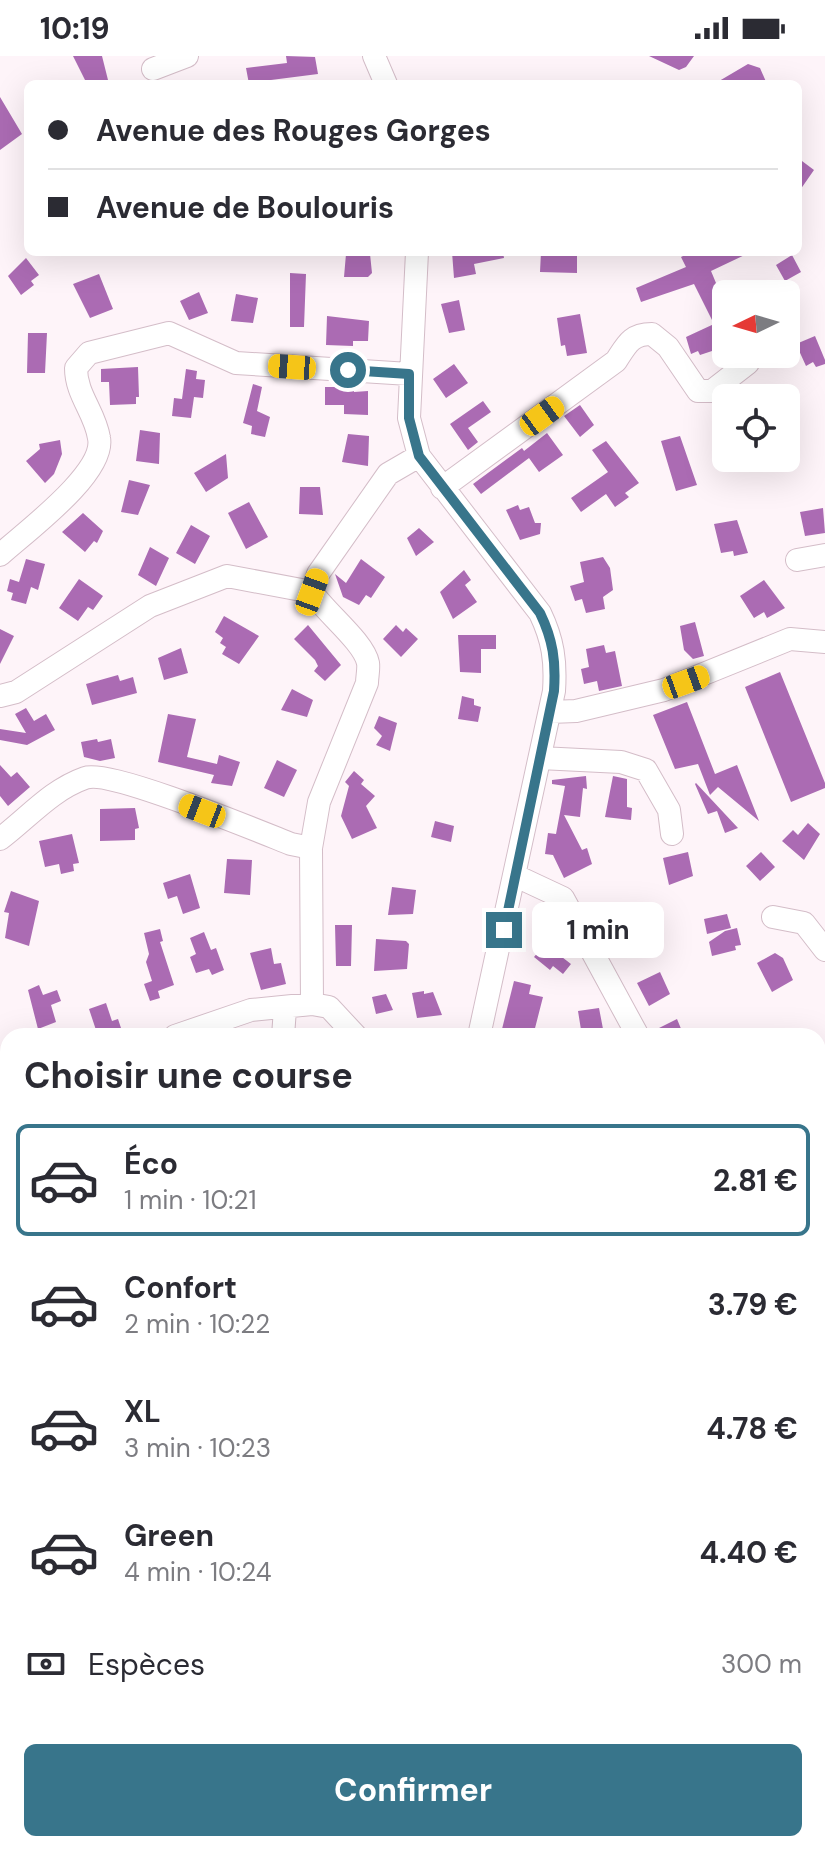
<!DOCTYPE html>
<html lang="fr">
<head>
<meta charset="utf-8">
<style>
	body { margin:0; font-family:"DM Sans",sans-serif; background:#f2f2f3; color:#2b2b33; height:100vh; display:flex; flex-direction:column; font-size:30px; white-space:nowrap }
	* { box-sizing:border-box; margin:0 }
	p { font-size:26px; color:#7c7c81 }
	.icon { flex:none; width:44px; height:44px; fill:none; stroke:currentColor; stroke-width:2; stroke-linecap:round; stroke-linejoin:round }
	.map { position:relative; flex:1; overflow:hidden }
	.side { position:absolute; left:0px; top:972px; width:826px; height:824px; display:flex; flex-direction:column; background:#fff; border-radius:24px 24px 0 0; box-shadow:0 8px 32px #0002 }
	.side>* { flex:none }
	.guide { position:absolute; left:24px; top:24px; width:778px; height:176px; border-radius:12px; box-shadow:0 8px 32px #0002; display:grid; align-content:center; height:176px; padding:0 24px; background:#fff }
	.needle { width:52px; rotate:265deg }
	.tools { position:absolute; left:712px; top:224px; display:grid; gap:16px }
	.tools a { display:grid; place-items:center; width:88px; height:88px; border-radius:12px; background:#fff; box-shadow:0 8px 32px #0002; font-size:40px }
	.end { position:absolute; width:36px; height:36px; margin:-18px; border:10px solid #38758b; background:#fff; box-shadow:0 0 0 4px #fff }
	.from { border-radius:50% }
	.bubble { position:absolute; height:56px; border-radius:12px; background:#fff; box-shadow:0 8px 32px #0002; font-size:26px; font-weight:700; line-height:56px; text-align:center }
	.car { position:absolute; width:24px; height:48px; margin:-24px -12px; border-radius:10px; box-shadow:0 0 6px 2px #0007; background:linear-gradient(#f5c518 24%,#345 0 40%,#f5c518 0 76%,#345 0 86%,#f5c518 0) }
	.guide b { display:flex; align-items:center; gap:28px; height:76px; font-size:30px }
	.guide b+b { border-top:2px solid #e1e1e2 }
	.guide i { width:20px; height:20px; background:#2b2b33 }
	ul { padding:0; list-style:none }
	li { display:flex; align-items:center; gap:24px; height:112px; margin:0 16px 12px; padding:0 8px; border:4px solid transparent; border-radius:12px }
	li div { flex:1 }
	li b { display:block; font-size:30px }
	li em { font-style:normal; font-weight:700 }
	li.on { border-color:#38758b }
	li>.icon { width:72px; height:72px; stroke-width:1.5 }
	h2 { padding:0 24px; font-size:36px; line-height:96px }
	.pay { display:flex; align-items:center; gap:20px; height:88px; padding:0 24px; font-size:30px }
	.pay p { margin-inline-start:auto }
	.primary-button { display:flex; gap:16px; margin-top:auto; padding:16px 24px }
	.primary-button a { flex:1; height:92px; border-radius:12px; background:#38758b; color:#fff; font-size:32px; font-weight:700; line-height:92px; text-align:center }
	.status { display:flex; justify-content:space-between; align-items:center; height:56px; padding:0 40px; background:#fff; direction:ltr }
	.status svg { height:22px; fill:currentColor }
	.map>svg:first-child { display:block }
</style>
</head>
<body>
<div class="status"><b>10:19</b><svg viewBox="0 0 49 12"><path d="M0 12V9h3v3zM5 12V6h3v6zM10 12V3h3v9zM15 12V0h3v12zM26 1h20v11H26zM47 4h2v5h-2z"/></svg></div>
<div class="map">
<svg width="825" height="1796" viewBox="0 0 825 1796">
	<rect width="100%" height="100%" fill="#fef4f9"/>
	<path fill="#ab6bb3" d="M73,0H102L109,28H87Z
		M286,0L315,1L318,18L271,24L270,28H249L246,12L287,7Z
		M649,0H694L686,11L679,14Z
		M748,8L760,12L767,28H714Z
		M0,41L22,78L0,94Z
		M798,102L814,114L798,137Z
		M452,196H503L504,202L474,208L476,218L454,222Z
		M541,196L577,199V217L540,216Z
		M691,196H751L711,215L726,251V294L724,291L700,299L698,295L691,298L686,281L714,268L694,228L641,246L636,232L686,211L681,201Z
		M346,198H370L372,217L368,221H344Z
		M792,199L801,216L785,225L776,209Z
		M26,202L39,219L31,225L34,229L21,239L8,220Z
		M290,217L306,218L304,271H290Z
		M99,218L113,253L90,262L73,228Z
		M199,236L208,257L189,264L180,245Z
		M236,238L258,242L253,267L231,265Z
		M459,244L465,274L449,277L441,248Z
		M580,258L587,297L567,300L565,289L561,290L557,262Z
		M327,260L369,265L368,285H353V290L326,289Z
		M28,277H47L45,317H27Z
		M815,280L825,304V308L816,311L813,306L806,310L796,288Z
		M454,308L468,327L446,342L433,323Z
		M138,311L139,341H136V348L110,349L109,326H101V313Z
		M186,313L197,315L196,323L205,324L203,342L194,341L191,362L172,360L174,342L182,343Z
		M253,328L262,331L257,355L270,361L265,381L251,378L252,370L243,367Z
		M325,331H353L354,336L368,335V359L344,358V349H325Z
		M483,345L491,356L468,372L478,386L468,394L450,368Z
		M580,349L594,369L580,381L564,360Z
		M140,374L160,377L159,408L136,405Z
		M547,377L563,399L539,416L524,395Z
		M348,378L369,380L368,410L342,406Z
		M680,380L697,429L676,435L661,385Z
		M60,384L62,398L54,418L45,427L26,405L40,393L39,388Z
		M606,385L639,427L625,437L629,441L615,451L606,438L581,456L571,442L608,416L592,394Z
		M522,392L529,402L481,438L473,428Z
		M226,398L228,422L206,436L194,417Z
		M129,424L150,429L138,459L121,456Z
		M300,431H320L323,459L299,458Z
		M249,446L268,481L246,493L228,457Z
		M518,449L520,454L529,451L535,467H541L540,478L520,484L506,454Z
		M823,452L825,477L805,480L800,456Z
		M83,457L103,475L97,487L94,485L85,496L62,476Z
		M737,464L748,497L734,500L733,495L721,497L714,468Z
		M191,469L210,480L195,508L176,497Z
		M419,472L434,486L416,500L407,482Z
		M150,491L169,502L156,530L138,519Z
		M603,501L610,512L613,534L603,541L605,553L586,557L582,543L575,545L570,530L584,526L580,506Z
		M26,503L45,508L38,534L31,531L26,548L11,544L13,537L7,535L10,523L19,526Z
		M361,503L385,521L371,542L366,539L359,549L343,541L335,518L346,527Z
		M464,514L471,524L465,529L477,546L453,563L440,536Z
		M79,523L103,540L93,554L88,551L78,565L59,552Z
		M764,524L785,552L767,562L764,556L754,562L740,540Z
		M224,560L259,580L239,608L222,598L226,591L220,587L223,582L215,576Z
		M695,566L704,600L693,603L684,594L680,570Z
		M308,569L341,609L325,625L314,615L318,610L315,604L294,583Z
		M396,569L403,576L406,572L418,583L401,601L383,583Z
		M0,573L14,580L0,608Z
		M458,579H496V593H481V617L460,616Z
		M604,589L606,597L615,595L622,630L599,635L597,625L584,628L581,613L589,611L586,593Z
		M181,592L188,617L164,624L158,602Z
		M780,616L825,727V732L791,746L745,631Z
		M118,619L120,625L133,621L137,637L92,649L86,628Z
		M292,633L313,644L307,661L281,654Z
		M462,640L474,643V649L481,651L478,666L458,663Z
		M687,646L715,718L737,709L759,765L718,731L710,739L698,708L675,713L653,659Z
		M26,652L34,665L46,658L55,674L27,689L0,684V673L26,677L15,658Z
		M168,658L196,663L187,701L217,708L219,699L240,706L232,730L211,727L214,719L158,706Z
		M379,660L397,667L390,695L376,689L382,680L374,672Z
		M97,683L98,686L111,683L115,702L100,705L84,701L81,686Z
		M277,704L297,714L284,741L264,732Z
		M0,709L11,721L17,716L30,731L8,750L0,740Z
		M354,715L364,724L361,728L375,740L366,750L377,772L352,783L341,760L349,730L345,726Z
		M586,720L587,733L583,732L580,761L564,759L582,794L587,792L592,808L564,822L553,799L545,798L548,777L556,778L565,730L552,728V724Z
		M613,720L627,723V751L632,752L631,764L605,761Z
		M695,728L696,727L738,772L725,777L717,755L708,758Z
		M135,752L139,772L135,773V784L100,785V753Z
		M435,765L454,770L451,786L431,781Z
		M808,767L820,778L804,804L782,785L793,774L798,779Z
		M72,778L79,807L73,808L74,815L61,818L59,808L45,811L39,785Z
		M688,796L693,820L669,829L663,802Z
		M761,796L775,811L760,825L746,810Z
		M227,803L252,804L250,839L224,837Z
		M190,818L200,852L183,858L177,840L168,843L163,827Z
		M392,831L416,834L413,858L388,859Z
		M11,835L39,845L29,890L5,882L9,857L4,856Z
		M727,858L731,872L707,878L704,863Z
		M645,866L651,892L635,896L623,871Z
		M335,869H352L351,910H336Z
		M737,872L741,889L735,890L736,894L712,900L709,886L725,875Z
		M160,873L163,885L160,886L174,929L158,935L160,942L150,945L144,928L152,925L146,906L149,898L144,877Z
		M204,876L211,894L216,892L224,914L212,919L209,913L196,917L190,901L196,898L190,882Z
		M376,883L406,885L409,888L407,913L374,915Z
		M545,888L571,908L563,918L553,910L550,914L534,901Z
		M271,892L274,908L281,907L286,928L261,934L250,897Z
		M775,897L783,902L793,924L772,936L757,907Z
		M660,916L670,938L649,950L637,927Z
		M514,925L531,929L529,938L543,941L533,980L501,977Z
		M39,929L43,939L57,934L61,945L51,949L56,966L38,973L28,934Z
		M424,935V938L433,936L442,959L417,962L412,937Z
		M386,938L393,954L376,958L372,941Z
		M106,947L112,965L118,963L122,975L98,980L89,953Z
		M599,952L604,978L582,980L578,955Z
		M677,963L684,980H652L651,976Z"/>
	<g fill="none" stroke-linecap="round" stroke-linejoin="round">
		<defs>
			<path id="minor" d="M374,0L386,28
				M153,13L187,0
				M417,196L409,362L419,400L540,557C553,584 556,605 554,635L479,980
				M442,432L616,305C627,288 631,278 652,278L668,291L698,335H712L748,307
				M0,499C24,477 106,417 99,382C95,356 76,339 76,312L89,297L169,277L236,307L409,318
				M797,504L825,499
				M0,640L16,636L150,550L227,520L312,536
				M550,656L576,655L664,634L790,583L825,586
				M540,702L621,706L646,714L669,754L672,778
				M0,783C28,762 51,734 85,722C109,713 258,775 291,788L311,792
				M516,820L563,842L638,980
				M773,861L804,867L825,894
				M312,948L311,792L319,746L367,627C367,621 369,613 368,607C364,586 325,556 312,536L318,518L388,418L419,400
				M175,980L251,954L312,948L329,951L356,980
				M283,980L285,953
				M0,1059L8,1055
				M0,1232L8,1238
				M818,1250L825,1246
				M818,1279L825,1276
				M0,1689L8,1684
				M128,1788V1796
				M607,1788L610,1796"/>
		</defs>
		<use href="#minor" stroke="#d4bdc8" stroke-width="24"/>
		<use href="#minor" stroke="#fff" stroke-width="22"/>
	</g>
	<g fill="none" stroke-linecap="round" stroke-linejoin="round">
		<path stroke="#38758b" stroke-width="10" d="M348,314L409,318V362L419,400L540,557C553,584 556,605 554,635L504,874"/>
	</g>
</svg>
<div class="tools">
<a><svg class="needle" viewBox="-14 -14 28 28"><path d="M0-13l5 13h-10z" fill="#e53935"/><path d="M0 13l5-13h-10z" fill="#7c7c81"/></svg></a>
<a><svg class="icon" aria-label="locate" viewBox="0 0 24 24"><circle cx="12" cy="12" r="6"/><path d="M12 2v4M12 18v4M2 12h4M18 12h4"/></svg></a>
</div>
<i class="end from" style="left:348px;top:314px"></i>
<i class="end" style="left:504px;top:874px"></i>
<div class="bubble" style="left:532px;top:846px;width:132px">1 min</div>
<i class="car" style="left:292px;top:311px;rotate:274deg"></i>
<i class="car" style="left:542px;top:360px;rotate:54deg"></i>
<i class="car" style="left:312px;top:536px;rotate:20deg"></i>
<i class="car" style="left:686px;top:626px;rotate:70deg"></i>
<i class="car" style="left:202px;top:755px;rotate:291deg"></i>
<div class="guide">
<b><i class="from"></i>Avenue des Rouges Gorges</b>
<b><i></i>Avenue de Boulouris</b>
</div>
<section class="side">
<h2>Choisir une course</h2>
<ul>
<li class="on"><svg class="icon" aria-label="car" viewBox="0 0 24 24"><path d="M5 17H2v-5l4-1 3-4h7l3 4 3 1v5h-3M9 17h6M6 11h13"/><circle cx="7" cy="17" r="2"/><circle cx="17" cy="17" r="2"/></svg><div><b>Éco</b><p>1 min · 10:21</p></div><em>2.81 €</em></li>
<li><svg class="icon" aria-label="car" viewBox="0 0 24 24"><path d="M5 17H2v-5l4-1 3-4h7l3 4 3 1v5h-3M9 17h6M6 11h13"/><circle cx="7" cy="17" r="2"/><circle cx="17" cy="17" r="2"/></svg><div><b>Confort</b><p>2 min · 10:22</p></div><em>3.79 €</em></li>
<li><svg class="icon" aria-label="car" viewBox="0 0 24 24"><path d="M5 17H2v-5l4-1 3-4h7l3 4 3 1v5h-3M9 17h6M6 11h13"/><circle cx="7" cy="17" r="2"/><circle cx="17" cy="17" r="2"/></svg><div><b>XL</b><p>3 min · 10:23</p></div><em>4.78 €</em></li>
<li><svg class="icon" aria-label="car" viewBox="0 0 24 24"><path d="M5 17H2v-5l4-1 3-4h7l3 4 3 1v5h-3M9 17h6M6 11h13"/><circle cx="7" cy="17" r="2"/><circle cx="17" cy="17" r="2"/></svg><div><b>Green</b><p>4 min · 10:24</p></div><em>4.40 €</em></li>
</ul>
<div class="pay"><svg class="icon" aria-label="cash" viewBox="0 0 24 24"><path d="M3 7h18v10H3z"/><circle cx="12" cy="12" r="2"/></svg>Espèces<p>300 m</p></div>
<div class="primary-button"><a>Confirmer</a></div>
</section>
</div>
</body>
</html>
